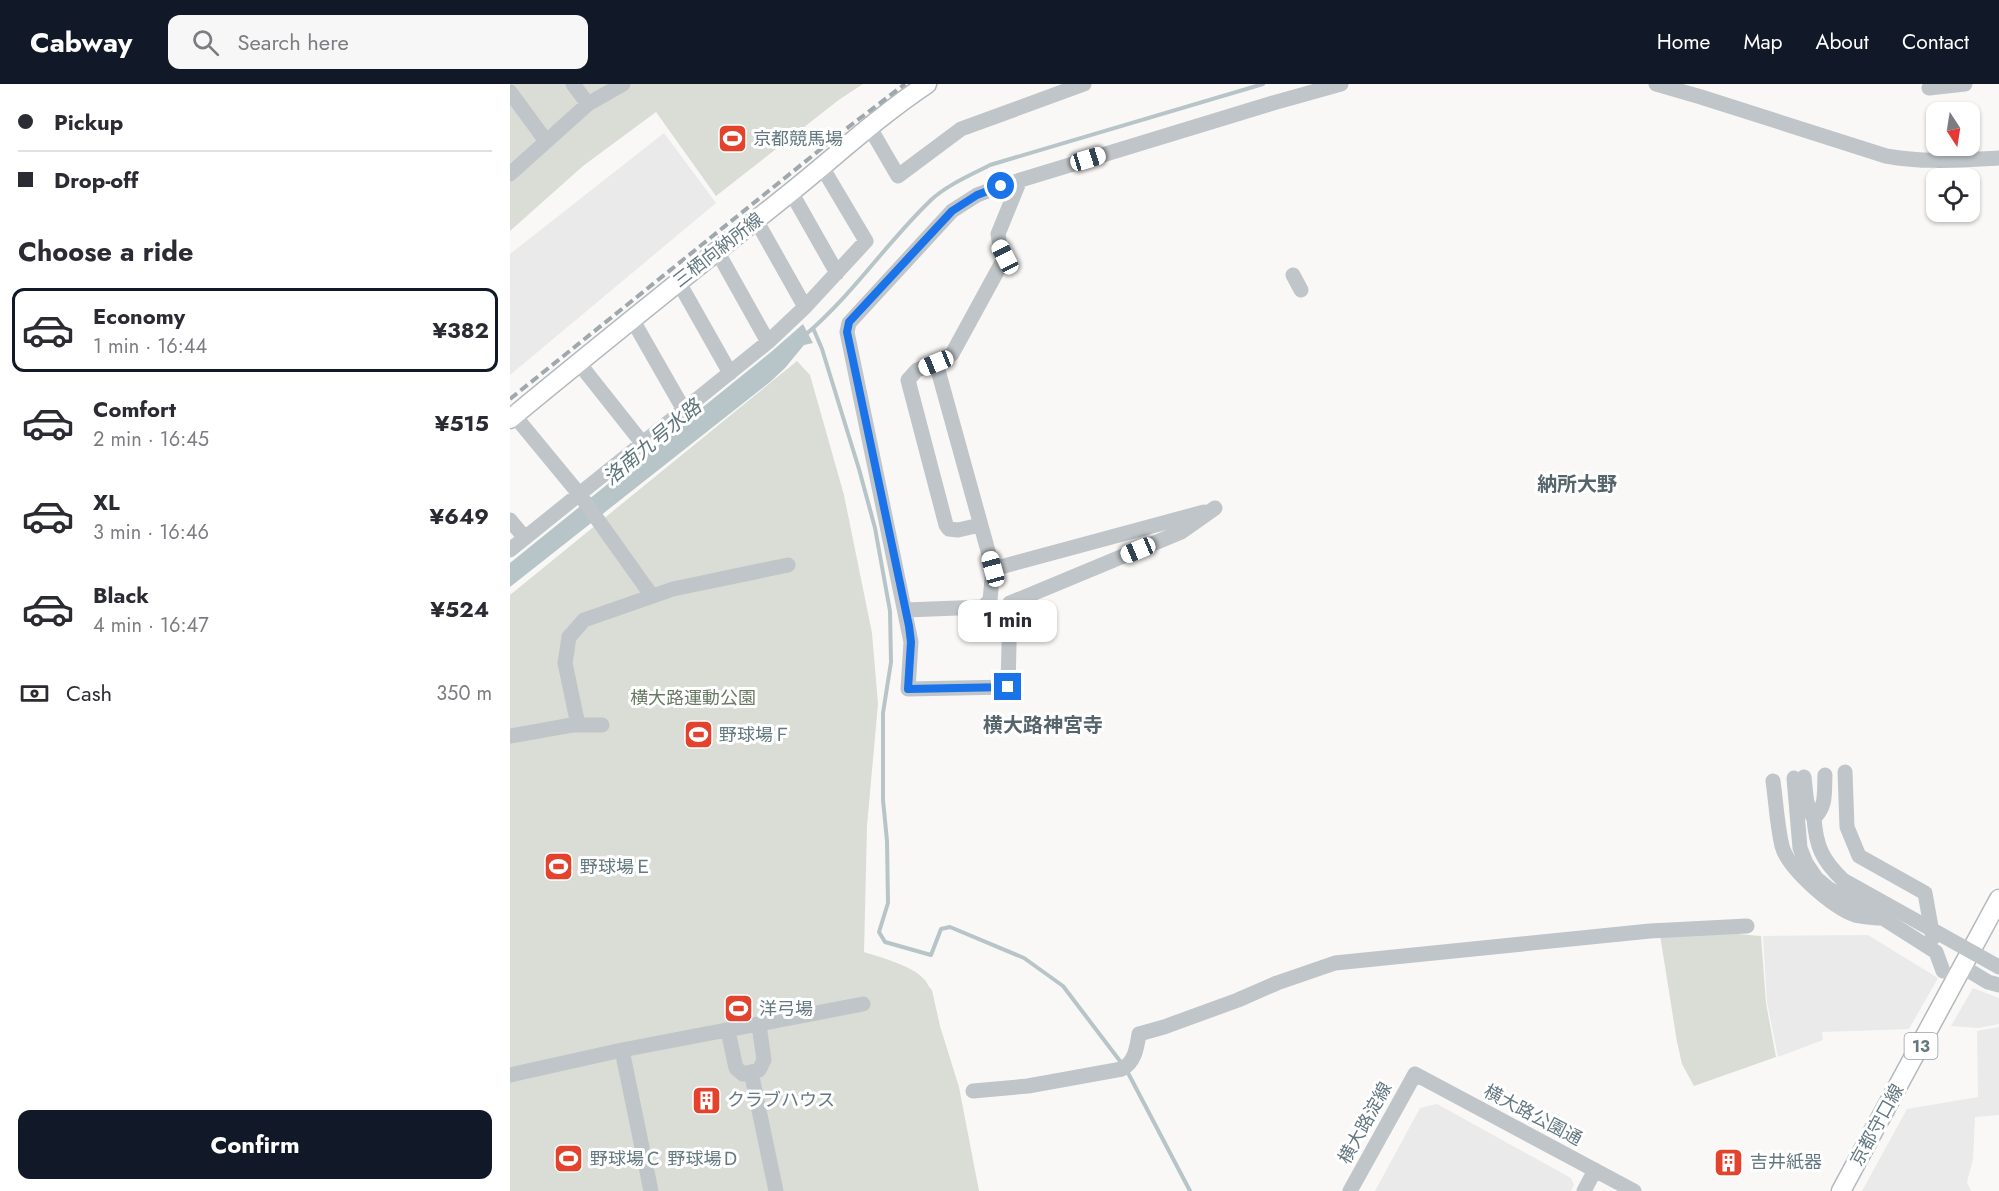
<!DOCTYPE html>
<html lang="en">
<head>
<meta charset="utf-8">
<style>
	body { margin:0; font-family:Jost,"Noto Sans JP",sans-serif; background:#f7f7f7; color:#2b2b33; height:100vh; display:flex; flex-direction:column; font-size:22px; white-space:nowrap }
	* { box-sizing:border-box; margin:0 }
	p { font-size:20px; color:#7c7c81 }
	.icon { flex:none; width:33px; height:33px; fill:none; stroke:currentColor; stroke-width:2; stroke-linecap:round; stroke-linejoin:round }
	.map { position:relative; flex:1; overflow:hidden }
	.details { display:flex; flex-direction:column; background:#fff; width:510px }
	.details>* { flex:none }
	.banner { display:grid; align-content:center; height:132px; padding:0 18px; background:#fff }
	.needle { width:39px; rotate:168deg }
	.controls { position:absolute; left:1416px; top:18px; display:grid; gap:12px }
	.controls a { display:grid; place-items:center; width:54px; height:54px; border-radius:12px; background:#fff; box-shadow:0 2px 4px #0004; font-size:30px }
	.end { position:absolute; width:27px; height:27px; margin:-14px; border:8px solid #1a73e8; background:#fff; box-shadow:0 0 0 3px #fff }
	.from { border-radius:50% }
	.bubble { position:absolute; height:42px; border-radius:12px; background:#fff; box-shadow:0 2px 4px #0004; font-size:20px; font-weight:700; line-height:42px; text-align:center }
	.car { position:absolute; width:18px; height:36px; margin:-18px -9px; border-radius:8px; box-shadow:0 0 4px 2px #0007; background:linear-gradient(#fff 24%,#345 0 40%,#fff 0 76%,#345 0 86%,#fff 0) }
	.banner b { display:flex; align-items:center; gap:21px; height:57px; font-size:22px }
	.banner b+b { border-top:2px solid #e1e1e2 }
	.banner i { width:15px; height:15px; background:#2b2b33 }
	ul { padding:0; list-style:none }
	li { display:flex; align-items:center; gap:18px; height:84px; margin:0 12px 9px; padding:0 6px; border:3px solid transparent; border-radius:12px }
	li div { flex:1 }
	li b { display:block; font-size:22px }
	li em { font-style:normal; font-weight:700 }
	li.selected { border-color:#111827 }
	li>.icon { width:54px; height:54px; stroke-width:1.5 }
	h2 { padding:0 18px; font-size:27px; line-height:72px }
	.pay { display:flex; align-items:center; gap:15px; height:66px; padding:0 18px; font-size:22px }
	.pay p { margin-inline-start:auto }
	.action { display:flex; gap:12px; margin-top:auto; padding:12px 18px }
	.action a { flex:1; height:69px; border-radius:12px; background:#111827; color:#fff; font-size:24px; font-weight:700; line-height:69px; text-align:center }
	header { display:flex; align-items:center; gap:36px; box-sizing:border-box; height:84px; padding:0 30px; background:#111827; color:#fff }
	header strong { font-size:28px }
	nav { display:flex; gap:33px; margin-inline-start:auto; font-size:21px }
	.search { width:420px; height:54px; background:#f7f7f7; display:flex; align-items:center; gap:15px; box-sizing:border-box; padding:0 21px; border-radius:12px; color:#7c7c81; font-size:22px }
	main { display:flex; flex:1; min-height:0 }
	.map>svg:first-child { display:block }
</style>
</head>
<body>
<header>
<strong>Cabway</strong>
<div class="search"><svg class="icon" aria-label="search" viewBox="0 0 24 24"><circle cx="10" cy="10" r="6"/><path d="M15 15l6 6"/></svg>Search here</div>
<nav><a>Home</a><a>Map</a><a>About</a><a>Contact</a></nav>
</header>
<main>
<section class="details">
<div class="banner">
<b><i class="from"></i>Pickup</b>
<b><i></i>Drop-off</b>
</div>
<h2>Choose a ride</h2>
<ul>
<li class="selected"><svg class="icon" aria-label="car" viewBox="0 0 24 24"><path d="M5 17H2v-5l4-1 3-4h7l3 4 3 1v5h-3M9 17h6M6 11h13"/><circle cx="7" cy="17" r="2"/><circle cx="17" cy="17" r="2"/></svg><div><b>Economy</b><p>1 min · 16:44</p></div><em>¥382</em></li>
<li><svg class="icon" aria-label="car" viewBox="0 0 24 24"><path d="M5 17H2v-5l4-1 3-4h7l3 4 3 1v5h-3M9 17h6M6 11h13"/><circle cx="7" cy="17" r="2"/><circle cx="17" cy="17" r="2"/></svg><div><b>Comfort</b><p>2 min · 16:45</p></div><em>¥515</em></li>
<li><svg class="icon" aria-label="car" viewBox="0 0 24 24"><path d="M5 17H2v-5l4-1 3-4h7l3 4 3 1v5h-3M9 17h6M6 11h13"/><circle cx="7" cy="17" r="2"/><circle cx="17" cy="17" r="2"/></svg><div><b>XL</b><p>3 min · 16:46</p></div><em>¥649</em></li>
<li><svg class="icon" aria-label="car" viewBox="0 0 24 24"><path d="M5 17H2v-5l4-1 3-4h7l3 4 3 1v5h-3M9 17h6M6 11h13"/><circle cx="7" cy="17" r="2"/><circle cx="17" cy="17" r="2"/></svg><div><b>Black</b><p>4 min · 16:47</p></div><em>¥524</em></li>
</ul>
<div class="pay"><svg class="icon" aria-label="cash" viewBox="0 0 24 24"><path d="M3 7h18v10H3z"/><circle cx="12" cy="12" r="2"/></svg>Cash<p>350 m</p></div>
<div class="action"><a>Confirm</a></div>
</section>
<div class="map">
<svg width="1489" height="1107" viewBox="0 0 1489 1107">
	<rect width="100%" height="100%" fill="#f9f8f6"/>
	<path fill="#e9eae9" d="M154,49L206,119L0,291V170Z
		M1358,851L1428,894L1399,945L1312,948L1313,956L1268,973L1257,918L1253,852Z
		M1463,904L1489,914V940L1468,944L1441,942Z
		M1489,943V1031L1465,1033L1463,1075L1457,1098L1461,1107H1352L1397,1025L1468,1013L1467,947Z
		M927,1020L1061,1094L1064,1101L1061,1107H865L910,1024Z"/>
	<path fill="#d9ddd5" d="M0,0H353L330,15L206,112L146,28L73,82L0,147Z
		M287,277L300,291L334,411L362,549L368,620L357,742L354,868C372,874 401,881 414,895C418,899 418,903 422,906L430,942L449,1003L469,1107H0V511Z
		M1228,850L1251,852L1256,919L1266,973L1184,1002L1172,980L1167,958L1150,851Z"/>
	<path fill="#b7c5c8" d="M293,240L303,259L294,261L275,284L260,298L0,503V479L261,268Z"/>
	<g fill="none" stroke-linecap="round" stroke-linejoin="round">
		<path stroke="#b7c5c8" stroke-width="4" d="M303,244L312,265L349,385L365,444L380,527L381,578L373,629V716L377,757L378,819L369,848L375,858L421,871L431,845L440,843L514,874L553,902L613,981
			M294,252C342,212 376,159 421,116C437,101 461,91 480,81L753,0
			M617,987L680,1107"/>
		<defs>
			<path id="major" d="M0,335C93,258 187,183 281,108C326,72 369,32 417,0
				M1331,1107L1489,815"/>
		</defs>
		<use href="#major" stroke="#b3b9bc" stroke-width="21"/>
		<path stroke="#bfc5c8" stroke-width="15" d="M63,0L78,20L113,0
			M1146,0L1191,13L1376,72C1415,79 1449,76 1489,74
			M1419,4L1455,0
			M0,8L36,57
			M360,44L388,92L451,45L574,0
			M0,90L78,20
			M281,108L327,189
			M246,136L295,223
			M207,167L258,258
			M783,191L791,206
			M168,197L220,289
			M122,235L174,326
			M68,278L133,360
			M426,279L407,286L398,296L436,441L439,445L448,446L470,441
			M4,331L70,411L142,512
			M705,424L671,448L500,519L498,603L398,605L401,558L337,248L339,239L442,127L467,111L491,102L763,19L831,0
			M0,436L15,454
			M0,466L258,258L295,223L356,157L312,83
			M483,485L694,428
			M396,526L473,523L480,516L483,485L426,279L442,270L495,173L490,162L488,150L510,96
			M68,641L55,579L59,553L74,536L163,505L278,481
			M0,652L62,641H92
			M1335,688L1337,743L1349,772L1415,809L1423,854
			M1294,693C1296,707 1295,723 1304,734
			M1284,694L1290,764L1296,779L1306,794L1319,805L1360,826L1426,868L1433,887
			M1263,697C1266,718 1267,741 1272,762C1278,785 1323,823 1345,831C1352,833 1361,833 1368,834
			M1304,734C1317,722 1314,708 1315,691
			M1453,883L1478,898L1489,901
			M218,947L226,984L233,990L249,986L254,976L249,941
			M112,966L141,1107
			M241,988L266,1107
			M0,991L112,966L353,920
			M463,1007L518,1002L612,985C625,978 627,963 629,950L654,943L728,916L767,899L825,879L1140,847L1237,842
			M840,1107L905,990L1124,1107
			M1074,1107L1085,1086"/>
		<use href="#major" stroke="#fff" stroke-width="18"/>
		<path stroke="#9fa8ad" stroke-width="4" stroke-dasharray="9 4.5" stroke-linecap="butt" d="M0,315L332,48L395,0"/>
		<path stroke="#bfc5c8" stroke-width="15" d="M1304,734C1306,762 1312,776 1333,796L1489,883"/>
	</g>
	<g fill="none" stroke-linecap="round" stroke-linejoin="round">
		<path stroke="#1a73e8" stroke-width="8" d="M491,102L467,111L442,127L339,238L337,248L399,542L401,558L398,605L498,603"/>
	</g>
	<defs>
		<symbol id="stadium-square" viewBox="-11 -11 22 22"><rect x="-9" y="-9" width="18" height="18" rx="4" fill="#e3422c" stroke="#fff"/><path d="M0-5a6.5 5 0 1 0 0 10a6.5 5 0 1 0 0-10ZM-3.5-1.8h7v3.6h-7Z" fill="#fff"/></symbol>
		<symbol id="building-square" viewBox="-11 -11 22 22"><rect x="-9" y="-9" width="18" height="18" rx="4" fill="#e3422c" stroke="#fff"/><path d="M-4-6H4V6H1V3H-1V6H-4ZM-2.5-4.3h1.7v1.8h-1.7ZM.8-4.3h1.7v1.8H.8ZM-2.5-1h1.7V.8h-1.7ZM.8-1h1.7V.8H.8Z" fill="#fff"/></symbol>
	</defs>
	<g fill-rule="evenodd">
		<use href="#stadium-square" x="206" y="38" width="33" height="33"/>
		<use href="#stadium-square" x="172" y="634" width="33" height="33"/>
		<use href="#stadium-square" x="32" y="766" width="33" height="33"/>
		<use href="#stadium-square" x="212" y="908" width="33" height="33"/>
		<use href="#building-square" x="180" y="1000" width="33" height="33"/>
		<use href="#stadium-square" x="42" y="1058" width="33" height="33"/>
		<use href="#building-square" x="1202" y="1062" width="33" height="33"/>
	</g>
	<g text-anchor="middle" stroke-width="6" stroke-linejoin="round" paint-order="stroke">
		<rect fill="#fff" stroke="#92a0a7" stroke-width="1.5" x="1394.5" y="949" width="33" height="26" rx="4.5"/>
		<g font-size="16" font-weight="bold" fill="#647881">
			<text x="1411" y="968">13</text>
		</g>
		<g font-size="18" fill="#647881" stroke="#fff" text-anchor="start">
			<text x="243" y="61">京都競馬場</text>
			<text x="209" y="657">野球場Ｆ</text>
			<text x="70" y="789">野球場Ｅ</text>
			<text x="249" y="931">洋弓場</text>
			<text x="217" y="1022">クラブハウス</text>
			<text x="80" y="1081">野球場Ｃ 野球場Ｄ</text>
			<text x="1240" y="1084">吉井紙器</text>
		</g>
		<g font-size="18" fill="#647881" stroke="#fff">
			<text transform="translate(208 166) rotate(-38)" y="6">三栖向納所線</text>
			<text transform="translate(1023 1031) rotate(28)" y="6">横大路公園通</text>
			<text transform="translate(855 1039) rotate(-61)" y="6">横大路淀線</text>
			<text transform="translate(1367 1041) rotate(-61)" y="6">京都守口線</text>
		</g>
		<g font-size="18" fill="#697963" stroke="#fff">
			<text x="183" y="620">横大路運動公園</text>
		</g>
		<g font-size="20" font-style="italic" fill="#5e767b" stroke="#fff">
			<text transform="translate(142 358) rotate(-40)" y="7">洛南九号水路</text>
		</g>
		<g font-size="20" font-weight="bold" fill="#56656c" stroke="#fff">
			<text x="1067" y="407">納所大野</text>
			<text x="533" y="648">横大路神宮寺</text>
		</g>
	</g>
</svg>
<div class="controls">
<a><svg class="needle" viewBox="-14 -14 28 28"><path d="M0-13l5 13h-10z" fill="#e53935"/><path d="M0 13l5-13h-10z" fill="#7c7c81"/></svg></a>
<a><svg class="icon" aria-label="locate" viewBox="0 0 24 24"><circle cx="12" cy="12" r="6"/><path d="M12 2v4M12 18v4M2 12h4M18 12h4"/></svg></a>
</div>
<i class="end from" style="left:491px;top:102px"></i>
<i class="end" style="left:498px;top:603px"></i>
<div class="bubble" style="left:448px;top:516px;width:99px">1 min</div>
<i class="car" style="left:578px;top:75px;rotate:73deg"></i>
<i class="car" style="left:495px;top:173px;rotate:333deg"></i>
<i class="car" style="left:426px;top:279px;rotate:248deg"></i>
<i class="car" style="left:628px;top:466px;rotate:247deg"></i>
<i class="car" style="left:483px;top:485px;rotate:345deg"></i>
</div>
</main>
</body>
</html>
